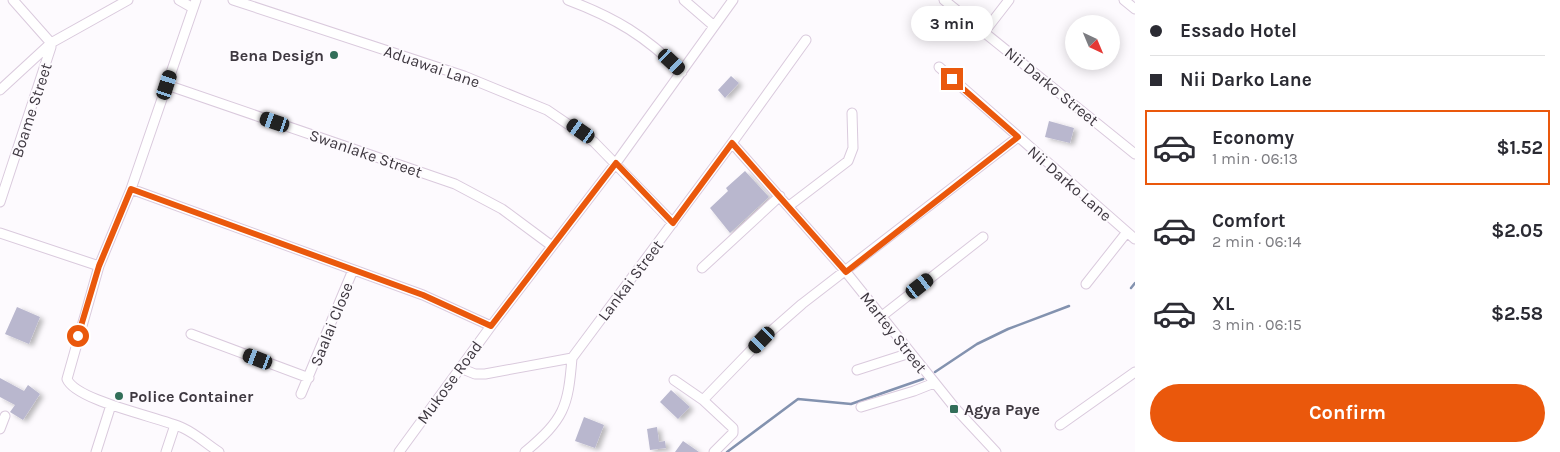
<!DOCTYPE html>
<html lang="en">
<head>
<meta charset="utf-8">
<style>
	body { margin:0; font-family:Karla,sans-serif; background:#f2f2f3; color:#2b2b33; height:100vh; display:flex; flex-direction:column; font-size:19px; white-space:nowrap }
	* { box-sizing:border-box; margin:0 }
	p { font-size:16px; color:#7c7c81 }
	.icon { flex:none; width:28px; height:28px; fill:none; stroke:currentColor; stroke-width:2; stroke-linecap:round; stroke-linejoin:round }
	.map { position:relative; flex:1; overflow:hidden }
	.side { display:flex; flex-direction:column; background:#fff; width:425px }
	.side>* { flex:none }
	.top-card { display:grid; align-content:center; height:110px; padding:0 15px; background:#fff }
	.needle { width:32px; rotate:136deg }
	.tools { position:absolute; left:1065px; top:15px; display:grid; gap:10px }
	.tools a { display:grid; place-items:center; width:55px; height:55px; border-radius:50%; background:#fff; box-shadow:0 2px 12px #0003; font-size:25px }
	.end { position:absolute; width:22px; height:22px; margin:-11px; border:6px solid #ea580c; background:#fff; box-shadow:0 0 0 2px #fff }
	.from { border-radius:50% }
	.bubble { position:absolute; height:35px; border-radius:18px; background:#fff; box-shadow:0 2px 12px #0003; font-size:16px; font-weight:700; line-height:35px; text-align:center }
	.car { position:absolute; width:15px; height:30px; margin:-15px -8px; border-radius:6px; box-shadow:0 0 4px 1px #0007; background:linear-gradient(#222 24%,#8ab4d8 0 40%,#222 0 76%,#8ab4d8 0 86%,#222 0) }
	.top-card b { display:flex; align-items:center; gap:18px; height:48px; font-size:19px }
	.top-card b+b { border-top:1px solid #e1e1e2 }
	.top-card i { width:12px; height:12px; background:#2b2b33 }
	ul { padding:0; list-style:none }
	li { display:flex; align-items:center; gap:15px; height:75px; margin:0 10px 8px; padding:0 5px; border:2px solid transparent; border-radius:0px }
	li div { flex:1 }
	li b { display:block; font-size:19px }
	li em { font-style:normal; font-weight:700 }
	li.active { border-color:#ea580c }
	li>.icon { width:45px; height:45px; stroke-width:1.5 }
	.button { display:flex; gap:10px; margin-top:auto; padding:10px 15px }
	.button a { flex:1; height:58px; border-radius:30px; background:#ea580c; color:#fff; font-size:20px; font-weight:700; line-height:58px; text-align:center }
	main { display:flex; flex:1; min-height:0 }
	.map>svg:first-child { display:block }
</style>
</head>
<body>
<main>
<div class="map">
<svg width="1135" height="452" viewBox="0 0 1135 452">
	<defs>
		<filter id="shadow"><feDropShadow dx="4" dy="2.5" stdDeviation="2.5" flood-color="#0004"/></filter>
	</defs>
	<rect width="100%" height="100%" fill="#fdfafe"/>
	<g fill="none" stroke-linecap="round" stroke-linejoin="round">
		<path stroke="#8392af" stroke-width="2.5" d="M1131,288L1135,283
			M935,372L977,344L1008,329L1069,306
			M727,452L798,399L851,404L923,379"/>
	</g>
	<path fill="#b9b7ce" filter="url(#shadow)" d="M731,76L739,83L725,98L718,90Z
		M1049,121L1074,128L1070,143L1045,137Z
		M745,171L769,197L730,233L710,208L728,191L726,188Z
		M17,307L40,317L29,344L5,334Z
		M0,378L24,391L28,385L40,394L23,420L10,412L15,405L0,397Z
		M671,390L690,407L678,419L660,402Z
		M584,417L604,425L595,448L575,441Z
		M657,427L659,442L665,441L666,448L650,450L647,429Z
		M683,441L699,452H675Z"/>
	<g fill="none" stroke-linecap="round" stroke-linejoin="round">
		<defs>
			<path id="minor" d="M179,0L193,8
				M196,0L131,189L99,266L67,379C76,401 159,417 183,428C196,434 207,444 219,452
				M233,0L464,76L547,110L594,142L673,223
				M568,0C616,18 645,36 682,72
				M684,0L714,26
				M944,0L1135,154
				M1124,0L1135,9
				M985,31L1009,0
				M939,67L1135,239
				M167,85L455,184L502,209L552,246
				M0,90L51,43L128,0
				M732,143L846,272L955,408L996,452
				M131,189L423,295L491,326
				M0,202L51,47V43L13,0
				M789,206L848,161L853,148L852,113
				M0,233L99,266
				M702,268L780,196
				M1086,284L1127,232
				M882,316L983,237
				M191,334L309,378
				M460,368L475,374H485L572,358
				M857,370L910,353
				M674,380L703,400L733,428V433L714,452
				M301,394L353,270
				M703,400L762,339L802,304L1018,137
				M861,407L914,391L934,383
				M1060,425L1135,372
				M0,429L5,416
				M96,452L111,405
				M166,452L175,425
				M399,452L491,326L616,163L733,0
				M525,452C564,419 568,408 572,358L732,143L806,40"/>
		</defs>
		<use href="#minor" stroke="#dacadd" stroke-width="11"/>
		<use href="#minor" stroke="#fff" stroke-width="9"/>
	</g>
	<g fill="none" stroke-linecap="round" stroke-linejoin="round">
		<path stroke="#ea580c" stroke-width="6" d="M78,336L99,266L131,189L423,295L491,326L616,163L673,223L732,143L846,272L1018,137L952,79"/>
	</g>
	<g fill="#326e59" stroke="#fdfafe" stroke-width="2">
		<circle cx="334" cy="55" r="5"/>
		<circle cx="119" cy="396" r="5"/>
		<rect x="949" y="404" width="10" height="10" rx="2.5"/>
	</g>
	<g text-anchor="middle" stroke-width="4" stroke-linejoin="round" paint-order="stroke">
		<g font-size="16" font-weight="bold" fill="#3e3840" stroke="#fdfafe" text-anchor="start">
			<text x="324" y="61" text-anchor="end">Bena Design</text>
			<text x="129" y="402">Police Container</text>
			<text x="964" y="415">Agya Paye</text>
		</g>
		<g font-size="16" fill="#3e3840" stroke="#fdfafe">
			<text transform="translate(432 66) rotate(19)" y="6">Aduawai Lane</text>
			<text transform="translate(1052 86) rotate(39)" y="6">Nii Darko Street</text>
			<text transform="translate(31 110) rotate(-72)" y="6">Boame Street</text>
			<text transform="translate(366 153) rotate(19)" y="6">Swanlake Street</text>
			<text transform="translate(1070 183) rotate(41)" y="6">Nii Darko Lane</text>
			<text transform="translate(630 280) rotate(-53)" y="6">Lankai Street</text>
			<text transform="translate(331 324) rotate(-68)" y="6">Saalai Close</text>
			<text transform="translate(894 332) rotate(52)" y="6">Martey Street</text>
			<text transform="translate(449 382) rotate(-54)" y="6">Mukose Road</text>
		</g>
	</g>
</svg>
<div class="tools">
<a><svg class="needle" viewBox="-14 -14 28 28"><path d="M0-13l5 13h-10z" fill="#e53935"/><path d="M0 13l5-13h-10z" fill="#7c7c81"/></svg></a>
</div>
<i class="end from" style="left:78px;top:336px"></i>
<i class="end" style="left:952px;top:79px"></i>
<div class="bubble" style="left:911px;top:6px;width:82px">3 min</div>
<i class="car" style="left:672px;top:62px;rotate:133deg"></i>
<i class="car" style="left:167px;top:85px;rotate:18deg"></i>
<i class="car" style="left:275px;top:122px;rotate:289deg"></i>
<i class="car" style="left:581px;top:131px;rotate:305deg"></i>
<i class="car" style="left:920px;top:286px;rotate:52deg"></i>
<i class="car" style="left:762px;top:340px;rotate:224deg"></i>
<i class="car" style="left:258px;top:359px;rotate:291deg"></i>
</div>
<section class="side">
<div class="top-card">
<b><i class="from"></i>Essado Hotel</b>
<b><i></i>Nii Darko Lane</b>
</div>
<ul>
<li class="active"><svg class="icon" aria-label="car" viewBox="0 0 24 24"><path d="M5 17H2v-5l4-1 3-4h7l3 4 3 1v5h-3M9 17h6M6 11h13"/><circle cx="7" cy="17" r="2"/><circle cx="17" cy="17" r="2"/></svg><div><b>Economy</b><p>1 min · 06:13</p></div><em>$1.52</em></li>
<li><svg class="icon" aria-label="car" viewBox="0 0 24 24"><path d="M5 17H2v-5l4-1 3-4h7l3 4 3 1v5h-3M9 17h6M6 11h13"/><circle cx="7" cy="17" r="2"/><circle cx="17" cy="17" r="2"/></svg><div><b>Comfort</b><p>2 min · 06:14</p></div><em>$2.05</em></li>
<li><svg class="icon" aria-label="car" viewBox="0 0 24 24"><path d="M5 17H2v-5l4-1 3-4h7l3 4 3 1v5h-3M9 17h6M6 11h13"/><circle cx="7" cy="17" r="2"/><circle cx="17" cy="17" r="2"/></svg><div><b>XL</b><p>3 min · 06:15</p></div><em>$2.58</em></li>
</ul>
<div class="button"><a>Confirm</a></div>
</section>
</main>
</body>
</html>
